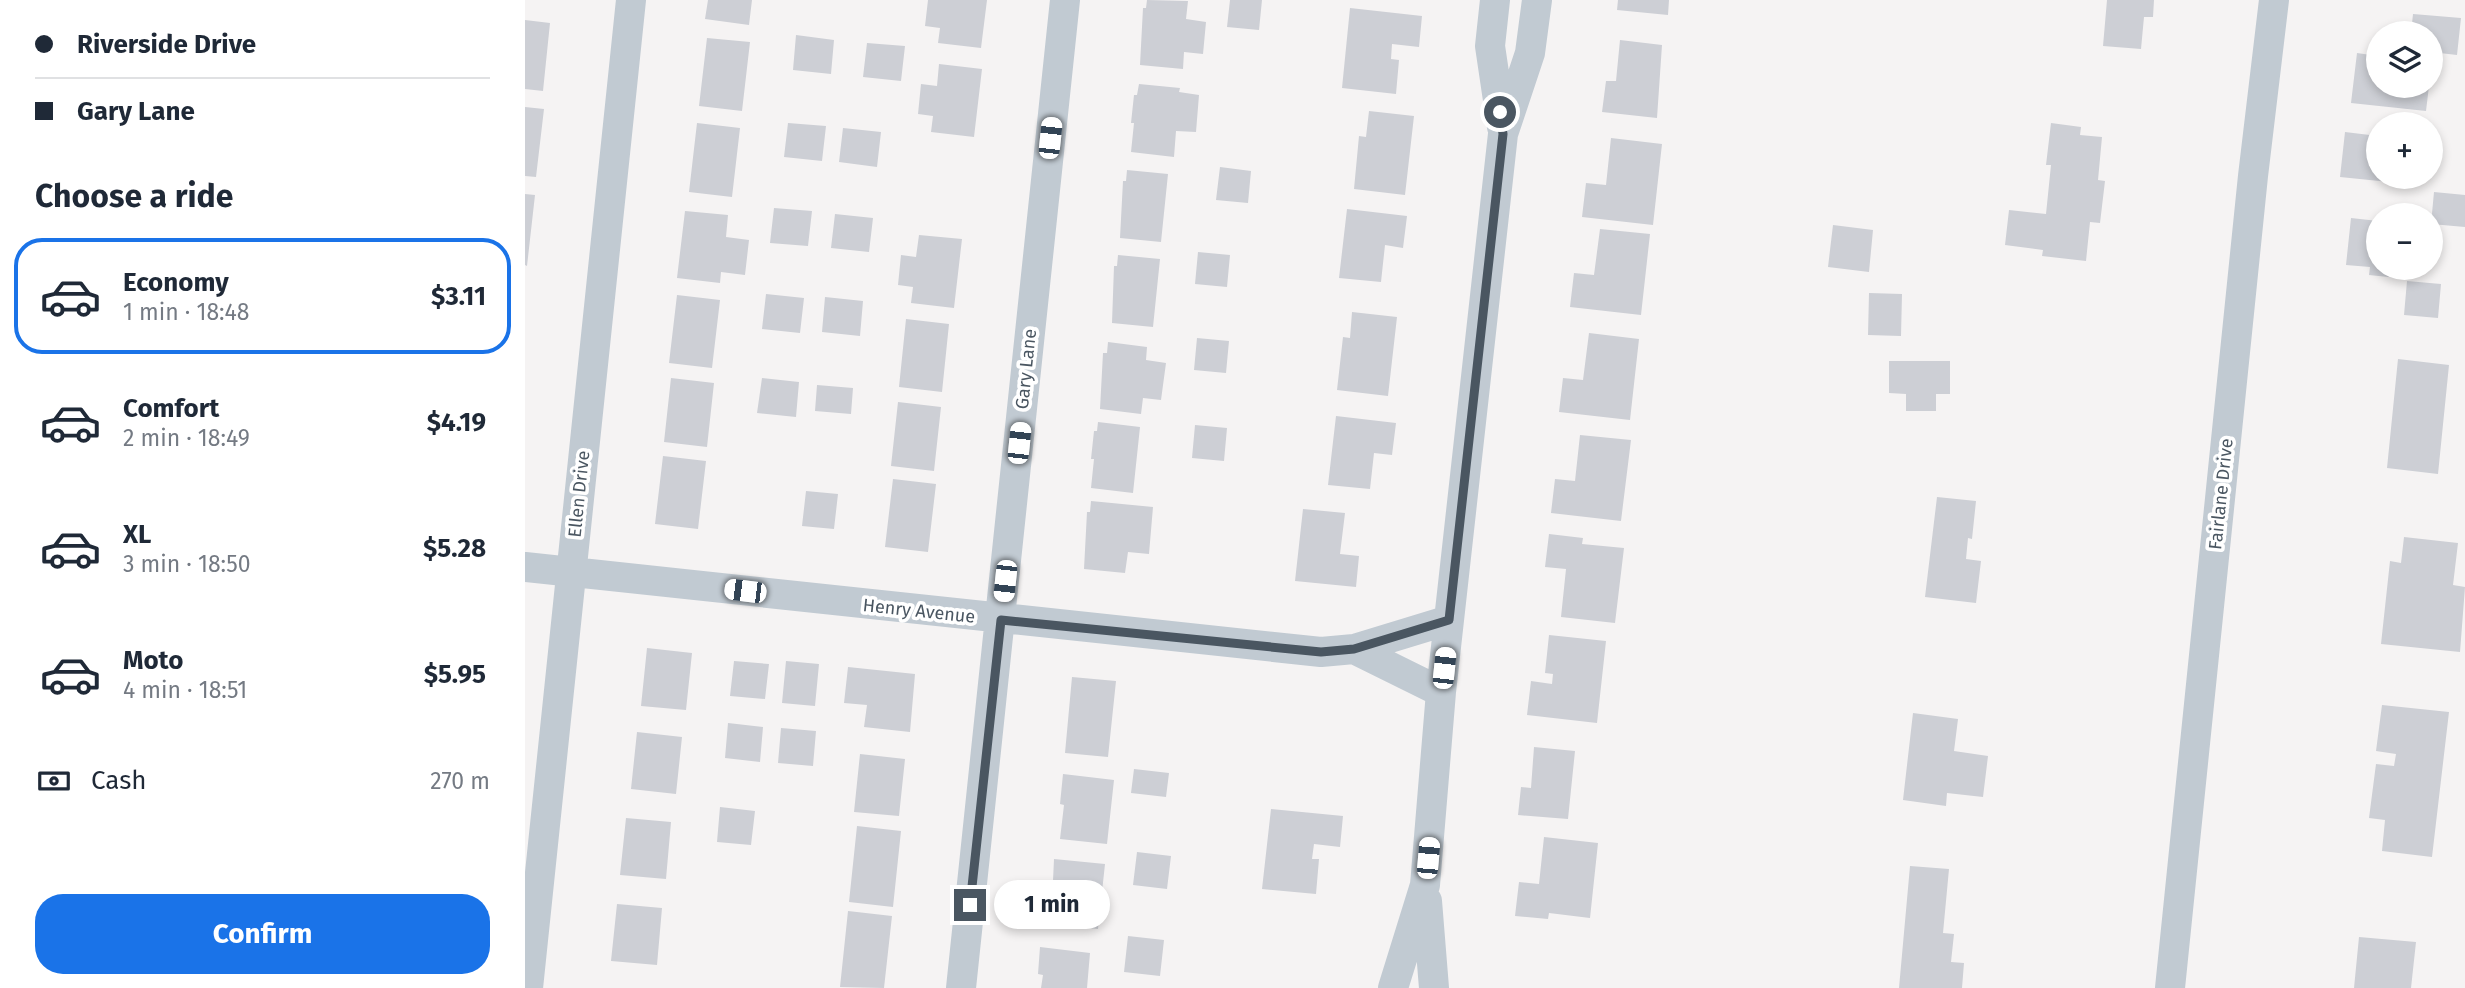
<!DOCTYPE html>
<html lang="en">
<head>
<meta charset="utf-8">
<style>
	body { margin:0; font-family:"Fira Sans",sans-serif; background:#f6f6f7; color:#1f2937; height:100vh; display:flex; flex-direction:column; font-size:26px; white-space:nowrap }
	* { box-sizing:border-box; margin:0 }
	p { font-size:23px; color:#747a83 }
	.icon { flex:none; width:38px; height:38px; fill:none; stroke:currentColor; stroke-width:2; stroke-linecap:round; stroke-linejoin:round }
	.map { position:relative; flex:1; overflow:hidden }
	.side { display:flex; flex-direction:column; background:#fff; width:525px }
	.side>* { flex:none }
	.top-card { display:grid; align-content:center; height:154px; padding:0 35px; background:#fff }
	.tools { position:absolute; left:1841px; top:21px; display:grid; gap:14px }
	.tools a { display:grid; place-items:center; width:77px; height:77px; border-radius:50%; background:#fff; box-shadow:0 4px 10px #0003; font-size:35px }
	.end { position:absolute; width:32px; height:32px; margin:-16px; border:9px solid #4a5661; background:#fff; box-shadow:0 0 0 4px #fff }
	.from { border-radius:50% }
	.bubble { position:absolute; height:49px; border-radius:24px; background:#fff; box-shadow:0 4px 10px #0003; font-size:23px; font-weight:700; line-height:49px; text-align:center }
	.car { position:absolute; width:21px; height:42px; margin:-21px -10px; border-radius:9px; box-shadow:0 0 5px 2px #0007; background:linear-gradient(#fff 24%,#345 0 40%,#fff 0 76%,#345 0 86%,#fff 0) }
	.top-card b { display:flex; align-items:center; gap:24px; height:66px; font-size:26px }
	.top-card b+b { border-top:2px solid #e0e1e3 }
	.top-card i { width:18px; height:18px; background:#1f2937 }
	ul { padding:0; list-style:none }
	li { display:flex; align-items:center; gap:21px; height:116px; margin:0 14px 10px; padding:0 21px; border:4px solid transparent; border-radius:28px }
	li div { flex:1 }
	li b { display:block; font-size:26px }
	li em { font-style:normal; font-weight:700 }
	li.current { border-color:#1a73e8 }
	li>.icon { width:63px; height:63px; stroke-width:1.5 }
	h2 { padding:0 35px; font-size:32px; line-height:84px }
	.pay { display:flex; align-items:center; gap:18px; height:77px; padding:0 35px; font-size:26px }
	.pay p { margin-inline-start:auto }
	.button { display:flex; gap:14px; margin-top:auto; padding:14px 35px }
	.button a { flex:1; height:80px; border-radius:28px; background:#1a73e8; color:#fff; font-size:28px; font-weight:700; line-height:80px; text-align:center }
	main { display:flex; flex:1; min-height:0 }
	.map>svg:first-child { display:block }
</style>
</head>
<body>
<main>
<section class="side">
<div class="top-card">
<b><i class="from"></i>Riverside Drive</b>
<b><i></i>Gary Lane</b>
</div>
<h2>Choose a ride</h2>
<ul>
<li class="current"><svg class="icon" aria-label="car" viewBox="0 0 24 24"><path d="M5 17H2v-5l4-1 3-4h7l3 4 3 1v5h-3M9 17h6M6 11h13"/><circle cx="7" cy="17" r="2"/><circle cx="17" cy="17" r="2"/></svg><div><b>Economy</b><p>1 min · 18:48</p></div><em>$3.11</em></li>
<li><svg class="icon" aria-label="car" viewBox="0 0 24 24"><path d="M5 17H2v-5l4-1 3-4h7l3 4 3 1v5h-3M9 17h6M6 11h13"/><circle cx="7" cy="17" r="2"/><circle cx="17" cy="17" r="2"/></svg><div><b>Comfort</b><p>2 min · 18:49</p></div><em>$4.19</em></li>
<li><svg class="icon" aria-label="car" viewBox="0 0 24 24"><path d="M5 17H2v-5l4-1 3-4h7l3 4 3 1v5h-3M9 17h6M6 11h13"/><circle cx="7" cy="17" r="2"/><circle cx="17" cy="17" r="2"/></svg><div><b>XL</b><p>3 min · 18:50</p></div><em>$5.28</em></li>
<li><svg class="icon" aria-label="car" viewBox="0 0 24 24"><path d="M5 17H2v-5l4-1 3-4h7l3 4 3 1v5h-3M9 17h6M6 11h13"/><circle cx="7" cy="17" r="2"/><circle cx="17" cy="17" r="2"/></svg><div><b>Moto</b><p>4 min · 18:51</p></div><em>$5.95</em></li>
</ul>
<div class="pay"><svg class="icon" aria-label="cash" viewBox="0 0 24 24"><path d="M3 7h18v10H3z"/><circle cx="12" cy="12" r="2"/></svg>Cash<p>270 m</p></div>
<div class="button"><a>Confirm</a></div>
</section>
<div class="map">
<svg width="1940" height="988" viewBox="0 0 1940 988">
	<rect width="100%" height="100%" fill="#f5f3f3"/>
	<path fill="#cdcfd5" d="M183,0H227L224,25L180,19Z
		M403,0H462L456,48L413,43L415,28L400,26Z
		M622,0L663,1L661,19L681,22L678,54L659,52L658,69L615,65L618,8H621Z
		M705,0H737L734,30L702,27Z
		M1093,0H1144L1143,15L1092,10Z
		M1582,0H1629L1628,17H1619L1616,49L1578,46Z
		M825,8L897,16L894,47L867,44L866,59L874,60L871,94L817,88Z
		M1888,14L1936,18L1932,55L1906,52V33H1886Z
		M0,20L25,23L18,91L0,89Z
		M271,35L309,40L306,74L268,70Z
		M182,38L225,42L217,111L174,106Z
		M1095,40L1137,45L1132,118L1077,112L1081,81H1091Z
		M342,43L380,46L376,81L338,77Z
		M1832,53L1853,56V86H1904L1901,111L1826,103Z
		M414,64L457,69L449,137L406,132L408,116L393,114L396,84L412,86Z
		M614,84L655,88L654,92L674,95L671,132L651,131L649,157L606,152L609,123H606L609,95H612Z
		M0,107L19,109L11,177L0,176Z
		M844,111L889,116L880,195L829,189L834,136L841,137Z
		M172,123L215,128L207,197L164,192Z
		M263,123L301,126L297,161L259,157Z
		M1526,123L1556,127L1555,135L1577,137L1573,180L1580,181L1575,223L1565,222L1561,261L1517,256L1518,250L1480,245L1484,210L1521,214L1526,165H1521Z
		M318,128L356,132L352,167L314,162Z
		M1820,132L1853,136V177H1874V183L1815,177Z
		M1086,138L1137,144L1128,225L1057,217L1061,183L1081,185Z
		M695,167L726,171L723,203L691,200Z
		M602,170L643,174L636,242L595,238L598,181H601Z
		M1909,192L1940,195V227L1906,224Z
		M0,194L10,195L2,266L0,265Z
		M249,208L287,211L283,246L245,243Z
		M822,209L882,216L878,248L860,245L856,282L814,278Z
		M160,211L203,215L201,237L224,240L220,275L196,272L195,283L152,278Z
		M310,214L348,218L344,252L306,248Z
		M1826,218L1853,221V268H1890V272L1874,270L1873,278L1844,275L1845,267L1821,265Z
		M1308,225L1348,230L1344,272L1303,267Z
		M1075,229L1125,234L1116,315L1045,307L1049,273L1069,275Z
		M394,235L437,239L429,308L386,303L388,287L373,285L376,255L391,257Z
		M673,252L705,255L702,287L670,284Z
		M593,255L635,259L628,327L587,323L589,266H592Z
		M1882,281L1916,284L1913,318L1879,315Z
		M1344,293L1377,294L1376,336L1343,335Z
		M241,294L279,298L275,333L237,329Z
		M152,295L195,300L187,368L144,363Z
		M300,297L338,301L335,336L297,332Z
		M827,312L872,317L863,396L812,390L818,337L825,338Z
		M381,319L424,324L417,392L374,387Z
		M1064,333L1114,339L1105,420L1034,412L1038,378L1058,380Z
		M672,338L704,341L701,373L669,370Z
		M583,342L622,347L621,360L641,363L636,400L618,398L616,414L575,409L578,353H582Z
		M1873,359L1924,365L1913,474L1862,468Z
		M1364,361H1425V394H1411V411H1381V394L1364,393Z
		M146,378L189,383L182,447L139,442Z
		M237,378L274,382L271,417L232,413Z
		M292,385L328,388L326,414L290,411Z
		M373,402L416,407L409,471L366,466Z
		M811,416L871,423L867,455L849,453L845,489L803,485Z
		M573,422L615,427L608,493L566,488L569,459H566L569,431H572Z
		M670,425L702,428L699,461L667,458Z
		M1055,435L1106,440L1096,521L1026,513L1030,479L1050,481Z
		M138,456L181,461L173,529L130,524Z
		M368,479L411,484L403,552L360,547Z
		M281,491L313,494L309,529L277,526Z
		M1412,497L1451,501L1447,539L1443,538L1441,559L1456,561L1451,603L1400,597Z
		M566,501L628,507L624,554L603,552L600,573L559,569L562,512H565Z
		M778,509L820,513L815,554L834,556L831,587L770,581Z
		M1024,534L1058,538L1057,544L1099,548L1090,623L1036,617L1041,569L1020,567Z
		M1879,537L1933,543L1928,585L1940,587L1935,652L1856,644L1865,561L1876,563Z
		M1024,635L1081,641L1072,723L1002,715L1006,681L1027,684L1028,674L1020,673Z
		M122,648L167,653L161,710L116,706Z
		M209,661L244,664L240,699L205,696Z
		M261,661L294,664L290,706L257,703Z
		M323,667L390,674L385,732L339,727L342,705L319,703Z
		M547,677L591,681L583,757L540,753Z
		M1857,705L1924,712L1907,857L1857,851L1860,820L1844,818L1851,764L1869,766L1871,754L1851,751Z
		M1388,713L1433,719L1429,751L1463,756L1458,797L1422,793L1421,806L1378,800Z
		M203,723L238,727L235,762L200,758Z
		M256,728L291,731L288,766L253,763Z
		M112,732L157,737L151,794L106,789Z
		M1009,747L1050,751L1043,819L993,815L996,787L1006,788Z
		M335,754L380,759L374,816L329,812Z
		M609,769L644,773L641,797L606,793Z
		M538,774L589,780L582,844L535,839L539,805L535,804Z
		M195,807L230,811L226,845L192,842Z
		M746,809L818,816L815,847L789,844L787,859H794L791,894L737,889Z
		M101,818L146,822L141,879L95,875Z
		M332,826L376,831L368,907L324,902Z
		M1019,837L1073,843L1065,918L1024,913L1023,919L990,916L994,882L1014,884Z
		M612,852L646,856L642,889L608,885Z
		M529,859L580,864L573,929L526,924Z
		M1385,866L1424,869L1418,933L1429,934L1426,962L1439,963L1437,988H1374Z
		M92,904L137,908L132,965L86,961Z
		M323,911L367,916L359,988L315,987Z
		M603,936L639,940L635,976L599,972Z
		M1834,937L1891,942L1886,988H1829Z
		M515,947L565,953L562,988H516L518,975L513,974Z"/>
	<g fill="none" stroke-linecap="round" stroke-linejoin="round">
		<path stroke="#c1cad2" stroke-width="30" d="M970,0L965,46L977,127
			M0,567L796,652L829,649
			M916,692L829,649L924,620
			M902,901L909,988
			M3,988L106,0
			M436,988L540,0
			M868,988L900,885L916,692L978,134L1005,53L1012,0
			M1645,988L1728,176L1749,0"/>
	</g>
	<g fill="none" stroke-linecap="round" stroke-linejoin="round">
		<path stroke="#4a5661" stroke-width="9" d="M445,905L476,620L796,652L829,649L924,620L978,134L975,112"/>
	</g>
	<g text-anchor="middle" stroke-width="7" stroke-linejoin="round" paint-order="stroke">
		<g font-size="18" fill="#4a5661" stroke="#fff">
			<text transform="translate(501 369) rotate(-84)" y="6">Gary Lane</text>
			<text transform="translate(54 494) rotate(-84)" y="6">Ellen Drive</text>
			<text transform="translate(1696 494) rotate(-84)" y="6">Fairlane Drive</text>
			<text transform="translate(394 611) rotate(6)" y="6">Henry Avenue</text>
		</g>
	</g>
</svg>
<div class="tools">
<a><svg class="icon" aria-label="layers" viewBox="0 0 24 24"><path d="M12 4l9 5-9 5-9-5zM3 14l9 5 9-5"/></svg></a>
<a>+</a>
<a>−</a>
</div>
<i class="end from" style="left:975px;top:112px"></i>
<i class="end" style="left:445px;top:905px"></i>
<div class="bubble" style="left:469px;top:880px;width:116px">1 min</div>
<i class="car" style="left:525px;top:138px;rotate:6deg"></i>
<i class="car" style="left:494px;top:443px;rotate:6deg"></i>
<i class="car" style="left:480px;top:581px;rotate:186deg"></i>
<i class="car" style="left:220px;top:591px;rotate:277deg"></i>
<i class="car" style="left:919px;top:668px;rotate:6deg"></i>
<i class="car" style="left:903px;top:858px;rotate:5deg"></i>
</div>
</main>
</body>
</html>
